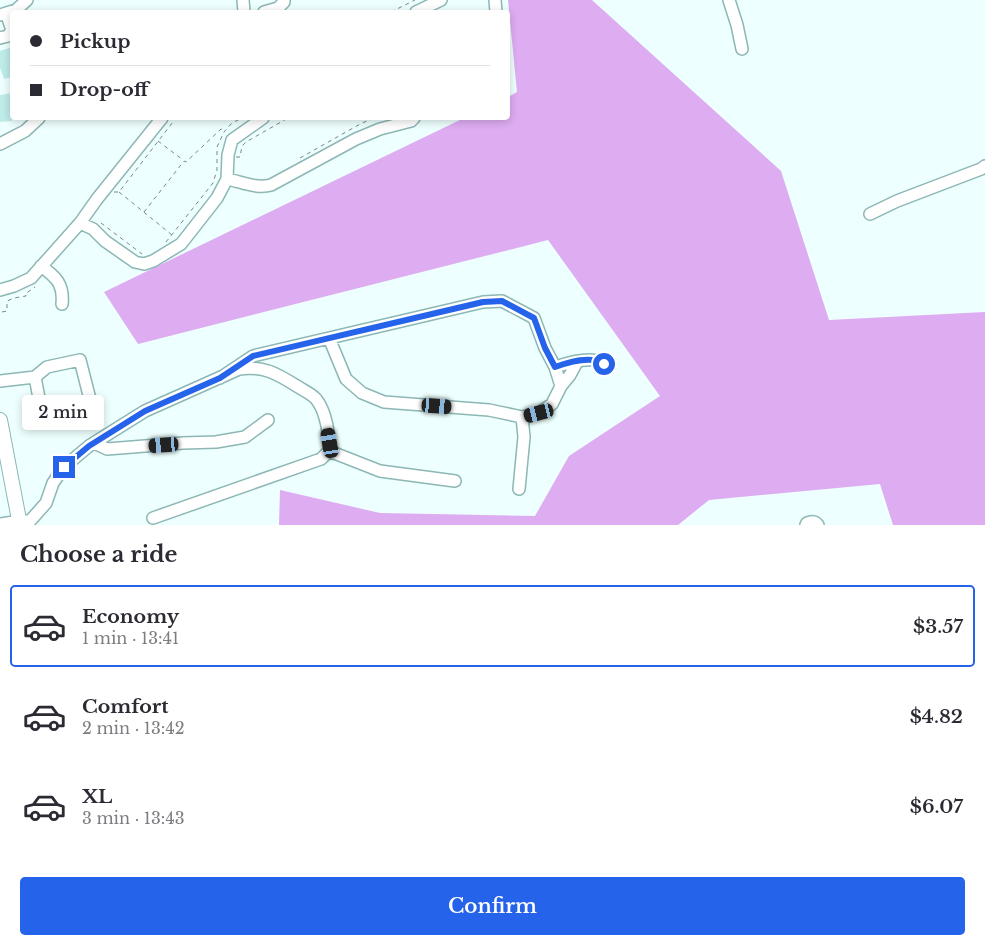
<!DOCTYPE html>
<html lang="en">
<head>
<meta charset="utf-8">
<style>
	body { margin:0; font-family:"Libre Baskerville",serif; background:#f7f7f7; color:#2b2b33; height:100vh; display:flex; flex-direction:column; font-size:19px; white-space:nowrap }
	* { box-sizing:border-box; margin:0 }
	p { font-size:16px; color:#7c7c81 }
	.icon { flex:none; width:28px; height:28px; fill:none; stroke:currentColor; stroke-width:2; stroke-linecap:round; stroke-linejoin:round }
	.map { position:relative; height:525px; overflow:hidden }
	.side { display:flex; flex-direction:column; background:#fff; flex:1 }
	.side>* { flex:none }
	.guide { position:absolute; left:10px; top:10px; width:500px; height:110px; border-radius:5px; box-shadow:0 2px 8px #0003; display:grid; align-content:center; height:110px; padding:0 20px; background:#fff }
	.end { position:absolute; width:22px; height:22px; margin:-11px; border:6px solid #2563eb; background:#fff; box-shadow:0 0 0 2px #fff }
	.from { border-radius:50% }
	.bubble { position:absolute; height:35px; border-radius:5px; background:#fff; box-shadow:0 2px 8px #0003; font-size:16px; font-weight:600; line-height:35px; text-align:center }
	.car { position:absolute; width:15px; height:30px; margin:-15px -8px; border-radius:6px; box-shadow:0 0 4px 1px #0007; background:linear-gradient(#222 24%,#8ab4d8 0 40%,#222 0 76%,#8ab4d8 0 86%,#222 0) }
	.guide b { display:flex; align-items:center; gap:18px; height:48px; font-size:19px }
	.guide b+b { border-top:1px solid #e1e1e2 }
	.guide i { width:12px; height:12px; background:#2b2b33 }
	ul { padding:0; list-style:none }
	li { display:flex; align-items:center; gap:15px; height:82px; margin:0 10px 8px; padding:0 10px; border:2px solid transparent; border-radius:5px }
	li div { flex:1 }
	li b { display:block; font-size:19px }
	li em { font-style:normal; font-weight:600 }
	li.selected { border-color:#2563eb }
	li>.icon { width:45px; height:45px; stroke-width:1.5 }
	h2 { padding:0 20px; font-size:22px; line-height:60px }
	.button { display:flex; gap:10px; margin-top:auto; padding:10px 20px }
	.button a { flex:1; height:58px; border-radius:5px; background:#2563eb; color:#fff; font-size:20px; font-weight:600; line-height:58px; text-align:center }
	.map>svg:first-child { display:block }
</style>
</head>
<body>
<div class="map">
<svg width="985" height="525" viewBox="0 0 985 525">
	<rect width="100%" height="100%" fill="#edfffe"/>
	<path fill="#deacf1" d="M508,0H592L781,171L829,320L985,312V525H893L880,484L709,500L678,525H279L280,490L380,513L535,516L569,456L660,396L548,240L138,344L104,292L464,118H508V97L517,92Z"/>
	<path fill="#bfebe9" d="M12,47V77L4,79L0,68V51Z
		M12,93V121L0,122V95Z"/>
	<g fill="none" stroke-linecap="round" stroke-linejoin="round">
		<defs>
			<path id="minor" d="M243,0L244,12
				M495,0L496,12
				M729,0L737,25L742,49
				M264,12L278,8L284,2V0
				M416,12L441,0
				M0,15L16,10L27,0
				M0,38L8,36L12,30L6,13
				M0,144L25,131L39,118
				M227,179C242,182 257,189 271,185L356,139L380,129L411,121L414,118
				M870,214L897,201L981,169L985,166
				M80,223L97,199L162,118
				M41,266C56,277 64,284 62,304
				M0,290L14,286L31,278L80,223L93,229L105,241L135,262L144,264L153,261L181,244L217,198L227,179L228,155L232,140L263,118
				M555,367C567,363 599,353 605,367
				M220,378L253,356L483,302L502,301L534,318L545,348L555,367L561,386L552,404L539,413L522,417L489,410L384,402L362,393L346,379L329,338
				M0,381L35,377L47,367L80,360L92,407L43,419L35,377
				M561,386L570,375L577,362
				M94,443L107,449L183,443L216,442L245,437L268,420
				M329,451L380,471L455,481
				M519,489L524,437L522,417
				M0,524L20,521H30L46,503L53,483L64,467L89,446L145,411L239,369C265,365 279,375 300,388C305,391 313,395 316,399C326,411 330,436 329,451L321,459L153,518
				M806,525L807,523C812,521 815,521 818,525"/>
			<path id="major" d="M0,420L20,525"/>
		</defs>
		<use href="#minor" stroke="#8cb7b5" stroke-width="14"/>
		<use href="#major" stroke="#8cb7b5" stroke-width="16"/>
		<path stroke="#778887" stroke-width="1" stroke-dasharray="4 4" stroke-linecap="butt" d="M391,12L415,0
			M462,12H463
			M158,141L183,160
			M236,157H240L242,146L246,142L288,118
			M300,158L362,123L375,118
			M114,192H119L176,118
			M119,192L172,235
			M144,212L184,161L186,162L221,129L225,130
			M101,223L142,254
			M166,242L213,183L217,170V147L224,132L232,123L242,118
			M2,312L7,311V301L14,298L26,296L25,294L35,287"/>
		<use href="#minor" stroke="#fff" stroke-width="11"/>
		<use href="#major" stroke="#fff" stroke-width="14"/>
	</g>
	<g fill="none" stroke-linecap="round" stroke-linejoin="round">
		<path stroke="#2563eb" stroke-width="6" d="M64,467L89,446L145,411L220,378L253,356L483,302L502,301L534,318L545,348L555,367C569,362 591,355 604,364"/>
	</g>
</svg>
<i class="end from" style="left:604px;top:364px"></i>
<i class="end" style="left:64px;top:467px"></i>
<div class="bubble" style="left:22px;top:395px;width:82px">2 min</div>
<i class="car" style="left:437px;top:406px;rotate:94deg"></i>
<i class="car" style="left:539px;top:413px;rotate:256deg"></i>
<i class="car" style="left:330px;top:443px;rotate:350deg"></i>
<i class="car" style="left:164px;top:445px;rotate:266deg"></i>
<div class="guide">
<b><i class="from"></i>Pickup</b>
<b><i></i>Drop-off</b>
</div>
</div>
<section class="side">
<h2>Choose a ride</h2>
<ul>
<li class="selected"><svg class="icon" aria-label="car" viewBox="0 0 24 24"><path d="M5 17H2v-5l4-1 3-4h7l3 4 3 1v5h-3M9 17h6M6 11h13"/><circle cx="7" cy="17" r="2"/><circle cx="17" cy="17" r="2"/></svg><div><b>Economy</b><p>1 min · 13:41</p></div><em>$3.57</em></li>
<li><svg class="icon" aria-label="car" viewBox="0 0 24 24"><path d="M5 17H2v-5l4-1 3-4h7l3 4 3 1v5h-3M9 17h6M6 11h13"/><circle cx="7" cy="17" r="2"/><circle cx="17" cy="17" r="2"/></svg><div><b>Comfort</b><p>2 min · 13:42</p></div><em>$4.82</em></li>
<li><svg class="icon" aria-label="car" viewBox="0 0 24 24"><path d="M5 17H2v-5l4-1 3-4h7l3 4 3 1v5h-3M9 17h6M6 11h13"/><circle cx="7" cy="17" r="2"/><circle cx="17" cy="17" r="2"/></svg><div><b>XL</b><p>3 min · 13:43</p></div><em>$6.07</em></li>
</ul>
<div class="button"><a>Confirm</a></div>
</section>
</body>
</html>
